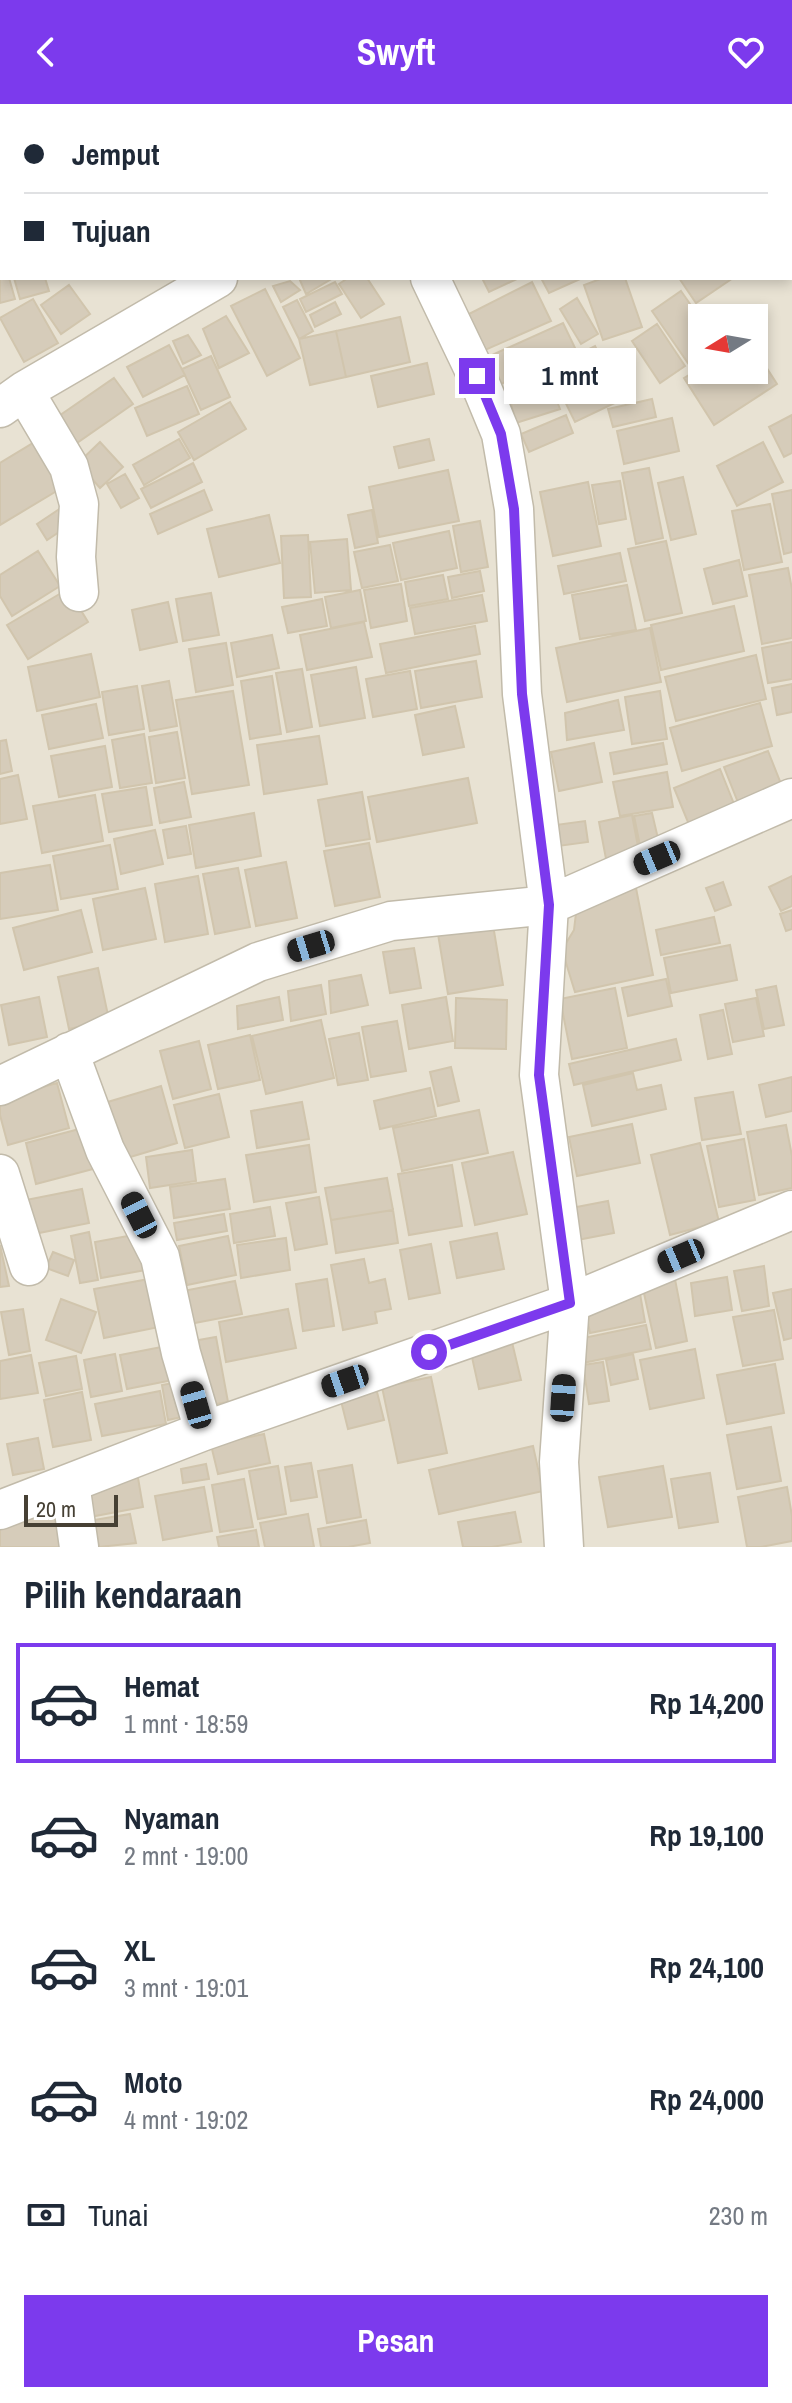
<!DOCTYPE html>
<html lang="id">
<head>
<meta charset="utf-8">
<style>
	body { margin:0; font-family:"Archivo Narrow",sans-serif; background:#f6f6f7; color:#1f2937; height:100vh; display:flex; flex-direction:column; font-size:30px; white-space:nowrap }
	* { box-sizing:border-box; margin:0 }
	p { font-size:26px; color:#747a83 }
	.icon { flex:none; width:44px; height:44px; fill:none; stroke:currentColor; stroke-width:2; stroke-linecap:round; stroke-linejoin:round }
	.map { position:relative; height:1443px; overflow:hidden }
	.side { display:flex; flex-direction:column; background:#fff; flex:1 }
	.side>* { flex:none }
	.banner { position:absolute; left:0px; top:0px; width:792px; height:176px; box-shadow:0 4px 12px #0003; display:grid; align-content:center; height:176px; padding:0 24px; background:#fff }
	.needle { width:52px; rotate:259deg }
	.controls { position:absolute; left:688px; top:200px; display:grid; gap:16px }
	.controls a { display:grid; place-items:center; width:80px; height:80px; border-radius:0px; background:#fff; box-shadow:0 4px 12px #0003; font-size:40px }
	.scale { position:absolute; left:24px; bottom:20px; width:94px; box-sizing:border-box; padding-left:8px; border:4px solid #464034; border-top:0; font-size:22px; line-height:28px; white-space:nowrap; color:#464034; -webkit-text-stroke:6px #fff; paint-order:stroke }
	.end { position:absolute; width:36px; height:36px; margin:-18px; border:10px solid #7c3aed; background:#fff; box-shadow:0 0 0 4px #fff }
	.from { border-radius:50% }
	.bubble { position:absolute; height:56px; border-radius:0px; background:#fff; box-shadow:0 4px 12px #0003; font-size:26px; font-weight:700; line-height:56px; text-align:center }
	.car { position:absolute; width:24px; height:48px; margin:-24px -12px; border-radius:10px; box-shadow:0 0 6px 2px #0007; background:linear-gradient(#222 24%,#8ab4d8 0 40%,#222 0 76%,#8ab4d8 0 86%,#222 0) }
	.banner b { display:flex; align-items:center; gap:28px; height:76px; font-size:30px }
	.banner b+b { border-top:2px solid #e0e1e3 }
	.banner i { width:20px; height:20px; background:#1f2937 }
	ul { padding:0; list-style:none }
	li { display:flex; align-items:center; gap:24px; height:120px; margin:0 16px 12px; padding:0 8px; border:4px solid transparent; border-radius:0px }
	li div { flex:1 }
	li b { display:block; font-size:30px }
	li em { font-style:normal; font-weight:700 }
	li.current { border-color:#7c3aed }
	li>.icon { width:72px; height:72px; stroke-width:1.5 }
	h2 { padding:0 24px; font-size:36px; line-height:96px }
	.pay { display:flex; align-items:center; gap:20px; height:88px; padding:0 24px; font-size:30px }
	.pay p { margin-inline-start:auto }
	.cta { display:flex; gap:16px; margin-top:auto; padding:16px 24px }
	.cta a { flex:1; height:92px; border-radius:0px; background:#7c3aed; color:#fff; font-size:32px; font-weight:700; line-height:92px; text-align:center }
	header { display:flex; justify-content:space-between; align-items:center; height:104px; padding:0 24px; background:#7c3aed; color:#fff; font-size:36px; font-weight:700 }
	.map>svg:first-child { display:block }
</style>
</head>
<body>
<header><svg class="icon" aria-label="back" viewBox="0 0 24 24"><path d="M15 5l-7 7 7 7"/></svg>Swyft<svg class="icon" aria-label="heart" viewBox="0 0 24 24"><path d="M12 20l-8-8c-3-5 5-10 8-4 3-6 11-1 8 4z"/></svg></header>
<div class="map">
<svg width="792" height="1443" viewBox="0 0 792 1443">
	<rect width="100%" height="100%" fill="#f3f0e5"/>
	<path fill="#e8e2d3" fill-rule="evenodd" d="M0,0H792V1443H0ZM2,2H790V174H2ZM702,214H754V266H702Z"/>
	<path fill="#d6ccba" stroke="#d1c5ad" stroke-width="2" d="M2,165V174H9L15,195L0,199V166Z
		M14,174H45L49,187L20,195Z
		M299,174H333L306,190Z
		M348,174H367L384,200L361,214L339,180Z
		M482,174H519L489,188Z
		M541,174H580V175L549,189Z
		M603,174H625L642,223L603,236L584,181Z
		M679,174H733L696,199Z
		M290,177L300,186L281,198L273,182Z
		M335,178L342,190L306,208L300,195Z
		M532,178L551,217L485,246L467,211Z
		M69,181L90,210L61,230L41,201Z
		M265,185L300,254L267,272L231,202Z
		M681,187L702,217V253L690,262L652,207Z
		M577,194L598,230L581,240L560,205Z
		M33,195L58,239L24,258L0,214Z
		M297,196L313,227L299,235L283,203Z
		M335,198L341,210L315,223L310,211Z
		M226,212L249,249L219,264L203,225Z
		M400,213L410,258L346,273L336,227Z
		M563,219L576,246L494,283L481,256Z
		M657,220L685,262L660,279L632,237Z
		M336,227L346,273L310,281L299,235Z
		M188,231L201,251L183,260L173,237Z
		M169,241L185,271L143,293L127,263Z
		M595,242L621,296L575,318L549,265Z
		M754,244L777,280L714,321L684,274L702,263V266H754Z
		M211,252L230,293L201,306L182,265Z
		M427,259L434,290L378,303L371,272Z
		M546,269L560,305L516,319L507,284Z
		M114,274L133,300L74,341L56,314Z
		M187,282L199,310L147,332L135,304Z
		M652,295L656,313L613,323L608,305Z
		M230,298L246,325L194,356L178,328Z
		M566,311L573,329L529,348L521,330Z
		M792,311V349L784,353L769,323Z
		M672,314L679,347L624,360L617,327Z
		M179,335L190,354L144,381L133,361Z
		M429,335L434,356L399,364L394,343Z
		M38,336L65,382L0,421V359Z
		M100,338L123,363L100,384L78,359Z
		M763,338L783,378L737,402L717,362Z
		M193,359L202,378L151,404L141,385Z
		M649,364L663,434L636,440L622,369Z
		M448,366L459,417L379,433L369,383Z
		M125,370L139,394L121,404L107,380Z
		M683,373L696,430L671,436L658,379Z
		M620,377L626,415L599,420L592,381Z
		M588,378L601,442L553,452L540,388Z
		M204,386L212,406L158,430L150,410Z
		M792,386V448L784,450L772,390Z
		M770,400L782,458L744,466L732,407Z
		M61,404L71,420L47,436L37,420Z
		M372,406L378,439L355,444L348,411Z
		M269,411L280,459L219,473L207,425Z
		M480,417L488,463L461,468L453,422Z
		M449,427L457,464L401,476L393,439Z
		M308,431L311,493L284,494L281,432Z
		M347,435L351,486L315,489L310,438Z
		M666,437L682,509L645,517L628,445Z
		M390,441L398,477L362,484L354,448Z
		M38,447L60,482L12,512L0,492V471Z
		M620,449L626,477L564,490L558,462Z
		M739,456L747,492L713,500L704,465Z
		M788,464L792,485V534L762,540L749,471Z
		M480,467L484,487L452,494L448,473Z
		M443,471L448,495L409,502L405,478Z
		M401,480L407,517L371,524L364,486Z
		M627,481L636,526L580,535L572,491Z
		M68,485L88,518L28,555L7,521Z
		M360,486L366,517L331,524L325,493Z
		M211,489L219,531L183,537L176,495Z
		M482,491L487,517L415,530L410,504Z
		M322,495L327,522L288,529L282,503Z
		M168,498L177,538L140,546L132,506Z
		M734,502L744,547L661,566L651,521Z
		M364,518L372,553L307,566L300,531Z
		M475,522L480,550L386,569L380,540Z
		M650,524L661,578L567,598L556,544Z
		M272,531L279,564L237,573L231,539Z
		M792,538V575L768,579L762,544Z
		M226,539L233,581L196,588L189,545Z
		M91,550L100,593L37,607L28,563Z
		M756,551L766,595L676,617L665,573Z
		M476,557L482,593L421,604L415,567Z
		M356,563L365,614L320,622L311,571Z
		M302,565L312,623L287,628L276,569Z
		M410,567L417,605L373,613L366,575Z
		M272,572L281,630L250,635L241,577Z
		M169,577L177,622L150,627L142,582Z
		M792,580V608L777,611L772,584Z
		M137,582L144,625L109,631L102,588Z
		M233,587L249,681L192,690L176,596Z
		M660,587L667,635L632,640L625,593Z
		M618,596L624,626L567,636L565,609Z
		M760,599L772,642L682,667L670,624Z
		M96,600L103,634L49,645L42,611Z
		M455,602L464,643L423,651L415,611Z
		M177,628L185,674L156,679L149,633Z
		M144,630L152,679L120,684L112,636Z
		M319,632L327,680L264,690L257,641Z
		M6,636L12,667L0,670V637Z
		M594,639L602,678L559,687L551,648Z
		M663,639L667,660L614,670L610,649Z
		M105,642L112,683L59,693L51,652Z
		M768,647L783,685L739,701L724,663Z
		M720,665L738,710L692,728L674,684Z
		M667,668L673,703L620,712L613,678Z
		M18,671L27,715L0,720V675Z
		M468,674L477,719L377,738L368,693Z
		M184,678L191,713L160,719L154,684Z
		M146,683L152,721L109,728L102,690Z
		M362,688L370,735L326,742L318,696Z
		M95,691L103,737L42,749L33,702Z
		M254,709L261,752L196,764L189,721Z
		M652,709L660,743L641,747L634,712Z
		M632,711L640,753L607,760L599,718Z
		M585,717L588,738L551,743L548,722Z
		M186,722L191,750L168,754L163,726Z
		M155,726L163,760L121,770L114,735Z
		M369,739L380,793L335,802L324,747Z
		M110,741L118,785L61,795L53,752Z
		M286,758L297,814L256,822L245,766Z
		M50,761L58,806L0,815V769Z
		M238,764L250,823L215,830L203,770Z
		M198,772L208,830L165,838L155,780Z
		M792,772V802L781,807L769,783Z
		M723,778L731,801L715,807L706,784Z
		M635,779L653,871L575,888L562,846L574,826L578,792Z
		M145,784L156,835L103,846L93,795Z
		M81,806L92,848L24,866L13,824Z
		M792,806V825L786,827L780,810Z
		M714,813L720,839L661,851L656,826Z
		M493,821L503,881L448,890L438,830Z
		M730,841L737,876L671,889L664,854Z
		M414,844L421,884L390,889L383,848Z
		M98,864L109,916L69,925L58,873Z
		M361,871L368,901L331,909L329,877Z
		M666,875L672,902L628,912L622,884Z
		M321,881L326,910L291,917L288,887Z
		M776,882L784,921L764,925L756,886Z
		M615,884L627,944L572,955L560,895Z
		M39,893L47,933L9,941L1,901Z
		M279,893L283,916L238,925L237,902Z
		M446,893L453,937L409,945L402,901Z
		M456,894L507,896L506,945L455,944Z
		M756,894L764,932L733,938L725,900Z
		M723,906L732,950L708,955L700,911Z
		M321,916L334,974L266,990L252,932Z
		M397,917L406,967L371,973L362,923Z
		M359,929L368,976L338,981L329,935Z
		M250,931L260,976L218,985L208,941Z
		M676,935L681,956L574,981L569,960Z
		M199,937L211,985L173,995L160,947Z
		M451,963L459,997L438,1002L430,968Z
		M633,969L637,986L661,981L666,1005L592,1022L583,981Z
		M792,973V1007L766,1013L759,981Z
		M57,979L69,1024L8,1041L0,1011V995Z
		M161,982L177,1039L117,1057L101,1000Z
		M430,984L436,1012L380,1025L374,997Z
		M733,988L741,1030L702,1036L695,994Z
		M219,990L229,1033L185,1044L174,1001Z
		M302,998L309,1035L257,1044L251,1007Z
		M479,1006L488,1049L402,1067L393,1024Z
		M632,1020L640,1059L577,1072L569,1033Z
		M786,1021L792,1052V1084L759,1091L747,1028Z
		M83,1024L93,1065L36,1080L26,1039Z
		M744,1035L755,1096L719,1103L707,1042Z
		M700,1039L719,1118L670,1131L651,1051Z
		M309,1041L316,1088L254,1098L246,1051Z
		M192,1046L196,1077L150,1084L146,1053Z
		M513,1048L527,1110L475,1121L462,1059Z
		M452,1061L462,1122L409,1131L398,1070Z
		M387,1074L393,1106L331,1116L325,1084Z
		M225,1075L230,1105L174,1114L170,1083Z
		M82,1085L89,1119L34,1130L26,1096Z
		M319,1093L327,1140L295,1146L286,1099Z
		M608,1097L614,1129L572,1137L566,1105Z
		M270,1103L275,1132L234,1139L230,1110Z
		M393,1106L398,1139L336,1149L331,1116Z
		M224,1110L227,1127L177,1136L174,1119Z
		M89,1128L98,1176L80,1179L71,1132Z
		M150,1128L157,1164L101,1174L95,1138Z
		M497,1129L504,1165L457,1174L450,1138Z
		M228,1132L236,1171L187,1181L179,1142Z
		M286,1134L290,1166L241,1174L237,1141Z
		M431,1140L440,1189L409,1195L400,1146Z
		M0,1141L9,1182L0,1183Z
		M53,1148L74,1156L68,1172L46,1164Z
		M364,1155L369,1179L385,1175L391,1205L375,1208L377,1219L343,1226L331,1161Z
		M764,1162L769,1202L742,1207L734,1167Z
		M673,1165L687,1237L656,1244L640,1171Z
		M727,1173L732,1206L695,1212L691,1179Z
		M149,1175L159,1223L104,1234L94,1185Z
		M327,1175L334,1222L303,1227L296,1180Z
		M235,1177L242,1210L179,1222L173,1189Z
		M639,1184L645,1218L590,1229L583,1194Z
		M792,1185V1234L784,1236L773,1189Z
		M61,1195L96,1208L81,1249L46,1236Z
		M23,1205L30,1247L9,1251L1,1208Z
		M288,1205L296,1244L226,1258L219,1218Z
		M774,1206L783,1255L743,1262L733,1213Z
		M646,1221L651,1245L578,1260L574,1236Z
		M216,1233L228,1298L199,1303L187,1238Z
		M511,1234L521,1276L479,1285L470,1244Z
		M167,1242L173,1276L127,1285L120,1251Z
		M695,1245L704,1294L650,1305L640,1256Z
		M115,1250L122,1287L91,1293L84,1256Z
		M633,1250L638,1275L611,1281L606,1256Z
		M31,1251L38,1289L0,1295V1257Z
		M76,1252L82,1285L46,1292L39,1259Z
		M603,1258L609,1297L589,1300L583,1261Z
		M775,1260L784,1309L727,1320L717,1271Z
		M431,1273L447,1349L398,1359L382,1283Z
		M184,1277L191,1311L168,1316L162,1281Z
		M375,1280L384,1316L348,1325L339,1289Z
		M160,1287L166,1320L102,1332L95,1300Z
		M82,1288L91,1336L53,1343L44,1296Z
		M771,1323L781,1377L737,1385L727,1331Z
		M264,1330L270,1359L218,1370L211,1341Z
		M38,1334L44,1365L13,1371L7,1340Z
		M533,1342L543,1387L439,1410L429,1366Z
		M311,1359L317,1393L291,1397L285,1363Z
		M206,1360L209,1375L183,1379L181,1365Z
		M352,1361L361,1413L327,1419L318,1367Z
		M278,1362L286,1410L258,1415L249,1367Z
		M663,1362L672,1413L608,1423L599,1373Z
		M137,1368L143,1403L90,1413L84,1378Z
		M710,1369L718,1418L679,1424L671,1375Z
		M244,1375L253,1423L220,1428L212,1381Z
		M204,1383L212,1427L163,1436L155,1392Z
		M787,1383L792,1412V1437L761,1443H747L738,1393Z
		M60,1407L67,1443H0V1417Z
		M515,1408L521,1438L492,1443H463L458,1418Z
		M130,1410L136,1439L99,1443L94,1416Z
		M308,1410L314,1443H265L260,1419Z
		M366,1416L370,1439L348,1443H321L318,1425Z
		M256,1426L259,1443H219L217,1433Z"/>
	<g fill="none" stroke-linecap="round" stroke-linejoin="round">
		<defs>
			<path id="street" d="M338,0L339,2
				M430,174L477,272L501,330L514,405L522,590L549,801L539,971L570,1199L559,1358L564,1443
				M24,287L69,363L79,400L76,453L79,488
				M0,304L24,287L218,174
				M69,948L105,1046L160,1153L181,1249L204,1327
				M0,982L258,858L391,817L549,801L792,694
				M0,1070L29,1162
				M70,1379L79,1443
				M0,1406L204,1327L570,1199L792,1106"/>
		</defs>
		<use href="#street" stroke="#c2bbaa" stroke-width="41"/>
		<use href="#street" stroke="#fff" stroke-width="38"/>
	</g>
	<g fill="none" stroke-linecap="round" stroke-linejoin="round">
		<path stroke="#7c3aed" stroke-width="10" d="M429,1248L570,1199L539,971L549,801L522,590L514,405L501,330L477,272"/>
	</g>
</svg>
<div class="controls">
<a><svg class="needle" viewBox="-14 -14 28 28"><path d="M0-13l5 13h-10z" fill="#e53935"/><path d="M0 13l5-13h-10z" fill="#747a83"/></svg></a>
</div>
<div class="scale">20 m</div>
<i class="end from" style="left:429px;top:1248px"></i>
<i class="end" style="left:477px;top:272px"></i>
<div class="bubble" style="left:504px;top:244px;width:132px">1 mnt</div>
<i class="car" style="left:657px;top:754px;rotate:247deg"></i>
<i class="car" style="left:311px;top:842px;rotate:253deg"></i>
<i class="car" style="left:139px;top:1111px;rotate:333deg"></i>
<i class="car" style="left:681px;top:1152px;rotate:247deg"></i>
<i class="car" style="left:345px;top:1277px;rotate:251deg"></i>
<i class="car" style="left:563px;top:1294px;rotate:4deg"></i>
<i class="car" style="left:196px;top:1301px;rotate:344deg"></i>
<div class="banner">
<b><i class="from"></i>Jemput</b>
<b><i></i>Tujuan</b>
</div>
</div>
<section class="side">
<h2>Pilih kendaraan</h2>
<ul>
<li class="current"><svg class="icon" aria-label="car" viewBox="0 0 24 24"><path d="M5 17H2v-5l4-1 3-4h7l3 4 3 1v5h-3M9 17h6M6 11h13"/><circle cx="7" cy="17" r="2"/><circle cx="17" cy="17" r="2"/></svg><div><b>Hemat</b><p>1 mnt · 18:59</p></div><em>Rp 14,200</em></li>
<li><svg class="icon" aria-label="car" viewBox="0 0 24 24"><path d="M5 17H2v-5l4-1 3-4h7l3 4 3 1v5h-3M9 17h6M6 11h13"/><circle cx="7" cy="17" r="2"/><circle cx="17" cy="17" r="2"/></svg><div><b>Nyaman</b><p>2 mnt · 19:00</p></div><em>Rp 19,100</em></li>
<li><svg class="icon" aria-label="car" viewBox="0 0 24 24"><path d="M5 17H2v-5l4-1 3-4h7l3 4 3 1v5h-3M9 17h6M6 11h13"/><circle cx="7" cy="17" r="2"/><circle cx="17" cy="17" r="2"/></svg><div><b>XL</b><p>3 mnt · 19:01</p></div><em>Rp 24,100</em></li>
<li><svg class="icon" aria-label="car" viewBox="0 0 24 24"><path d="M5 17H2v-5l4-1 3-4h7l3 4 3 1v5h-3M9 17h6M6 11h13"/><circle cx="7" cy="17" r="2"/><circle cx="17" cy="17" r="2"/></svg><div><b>Moto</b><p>4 mnt · 19:02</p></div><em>Rp 24,000</em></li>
</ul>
<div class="pay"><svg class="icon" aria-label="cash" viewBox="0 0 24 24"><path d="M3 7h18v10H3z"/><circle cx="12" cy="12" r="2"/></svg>Tunai<p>230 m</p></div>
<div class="cta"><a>Pesan</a></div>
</section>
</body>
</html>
